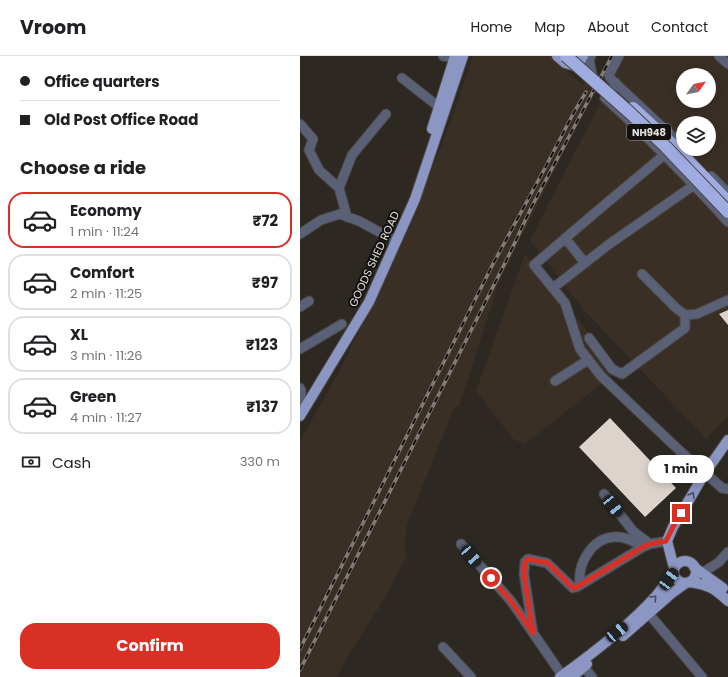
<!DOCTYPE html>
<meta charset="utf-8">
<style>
body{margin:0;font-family:Poppins,sans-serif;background:#f6f6f6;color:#202124;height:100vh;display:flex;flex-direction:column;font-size:15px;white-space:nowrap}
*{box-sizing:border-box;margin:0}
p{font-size:13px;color:#757577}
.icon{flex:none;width:22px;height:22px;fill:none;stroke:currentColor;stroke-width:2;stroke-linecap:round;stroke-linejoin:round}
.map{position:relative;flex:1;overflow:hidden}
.sheet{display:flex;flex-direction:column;background:#fff;width:300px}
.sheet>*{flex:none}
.banner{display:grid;align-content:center;height:88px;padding:0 20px;background:#fff}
.needle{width:26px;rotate:57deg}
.controls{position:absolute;left:376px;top:12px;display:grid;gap:8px}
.controls a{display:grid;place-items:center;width:40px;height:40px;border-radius:50%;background:#fff;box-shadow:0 2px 10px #0003;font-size:20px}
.end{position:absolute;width:18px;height:18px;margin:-9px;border:5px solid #d93025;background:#fff;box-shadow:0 0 0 2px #fff}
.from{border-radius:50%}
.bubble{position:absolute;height:28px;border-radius:14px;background:#fff;box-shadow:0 2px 10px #0003;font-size:13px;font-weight:700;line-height:28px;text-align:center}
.car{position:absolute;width:12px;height:24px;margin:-12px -6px;border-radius:5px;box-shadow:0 0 3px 1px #0007;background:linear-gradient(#222 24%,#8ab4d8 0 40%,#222 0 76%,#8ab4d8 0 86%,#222 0)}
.banner b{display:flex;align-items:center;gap:14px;height:38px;font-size:15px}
.banner b+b{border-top:1px solid #e0e0e0}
.banner i{width:10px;height:10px;background:#202124}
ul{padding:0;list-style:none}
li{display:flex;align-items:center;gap:12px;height:56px;margin:0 8px 6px;padding:0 12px;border:2px solid #e0e0e0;border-radius:16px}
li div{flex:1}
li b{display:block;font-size:15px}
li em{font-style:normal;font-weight:700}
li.current{border-color:#d93025}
li>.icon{width:36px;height:36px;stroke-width:1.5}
h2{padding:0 20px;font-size:18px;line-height:48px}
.pay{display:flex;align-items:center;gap:10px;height:44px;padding:0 20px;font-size:15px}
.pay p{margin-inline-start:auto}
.primary-button{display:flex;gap:8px;margin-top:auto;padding:8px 20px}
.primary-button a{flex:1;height:46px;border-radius:16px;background:#d93025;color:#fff;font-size:16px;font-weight:700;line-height:46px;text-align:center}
header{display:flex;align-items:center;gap:24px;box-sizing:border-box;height:56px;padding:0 20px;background:#fff;border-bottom:1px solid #e0e0e0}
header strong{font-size:19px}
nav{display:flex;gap:22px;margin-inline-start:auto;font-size:14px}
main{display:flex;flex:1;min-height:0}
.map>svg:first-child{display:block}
</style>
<header>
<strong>Vroom</strong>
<nav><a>Home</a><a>Map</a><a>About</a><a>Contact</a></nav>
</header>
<main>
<section class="sheet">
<div class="banner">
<b><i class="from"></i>Office quarters</b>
<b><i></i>Old Post Office Road</b>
</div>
<h2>Choose a ride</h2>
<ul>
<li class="current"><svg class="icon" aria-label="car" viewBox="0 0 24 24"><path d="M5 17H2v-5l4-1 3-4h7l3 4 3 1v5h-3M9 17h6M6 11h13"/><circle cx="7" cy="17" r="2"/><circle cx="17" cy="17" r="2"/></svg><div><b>Economy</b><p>1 min · 11:24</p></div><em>₹72</em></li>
<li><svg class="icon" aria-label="car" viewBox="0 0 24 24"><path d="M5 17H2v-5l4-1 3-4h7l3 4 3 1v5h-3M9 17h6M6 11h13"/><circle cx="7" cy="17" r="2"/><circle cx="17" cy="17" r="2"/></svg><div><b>Comfort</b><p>2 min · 11:25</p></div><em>₹97</em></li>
<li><svg class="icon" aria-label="car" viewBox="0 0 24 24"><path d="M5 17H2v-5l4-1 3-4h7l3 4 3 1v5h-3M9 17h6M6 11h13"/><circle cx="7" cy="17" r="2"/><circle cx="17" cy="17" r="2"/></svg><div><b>XL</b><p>3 min · 11:26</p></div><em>₹123</em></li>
<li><svg class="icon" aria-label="car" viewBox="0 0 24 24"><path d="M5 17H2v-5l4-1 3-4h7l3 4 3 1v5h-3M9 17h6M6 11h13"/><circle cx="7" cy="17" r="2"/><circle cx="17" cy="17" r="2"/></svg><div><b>Green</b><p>4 min · 11:27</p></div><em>₹137</em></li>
</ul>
<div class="pay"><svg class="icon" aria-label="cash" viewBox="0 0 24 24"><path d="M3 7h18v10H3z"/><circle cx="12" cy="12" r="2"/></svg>Cash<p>330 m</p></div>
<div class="primary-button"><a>Confirm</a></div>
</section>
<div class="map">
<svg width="428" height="621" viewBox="0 0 428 621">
<rect width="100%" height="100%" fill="#2d2822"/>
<!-- built -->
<path fill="#3a2f25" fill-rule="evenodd" d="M173 0H250L283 29 288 24 295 33 199 226 159 351 155 350 107 469 104 490 107 500 83 545 50 597 37 621H0V385L40 314 97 197 149 71Z
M324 0H428V360L406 383 283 253 230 184ZM383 19H409V45H383ZM383 67H409V93H383Z
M225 198 319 314 225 388 213 383 176 335Z"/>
<!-- building -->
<path fill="#dbd3cc" d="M428 254V269L419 258Z
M310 362 376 432 345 461 279 391Z"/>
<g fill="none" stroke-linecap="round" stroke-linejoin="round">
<defs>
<path id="minor" d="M143 0 155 2
M291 0 289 4 292 18
M319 0 309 19 310 22 374 82
M419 0 428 8
M102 22 139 51
M316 27 305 42C348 81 389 123 428 166
M0 68 13 83 9 94 19 114 39 132 47 161
M364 99 296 156 234 209 265 247 280 293 301 320 381 396 422 432 428 433
M411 120 428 137
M39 132 52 99 86 58
M0 178 21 164 40 158 59 165 96 185
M265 182 285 207
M342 218 376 252 385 259 397 258 428 244
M253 232 308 189 394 129
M0 251 9 245
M289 282 312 313 322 318 385 272V259
M0 293 42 268
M255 325 288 304
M0 332 1 334V357
M304 438 333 475 350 488
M161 488 211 545 262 619
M402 517 419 506 428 496
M280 529C277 508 292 482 314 481 325 480 334 485 343 491
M349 558 402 621
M233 577 224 518 225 506 228 503 247 507 271 530 273 532 277 531 343 491 350 488 367 485
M143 591 171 621
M284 611 292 621"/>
<path id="major" d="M257 0 265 7 275 10 279 7 283 0
M132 73 155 0
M0 360 69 246 115 143 163 0
M374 516a11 11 0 1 1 22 0a11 11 0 1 1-22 0Z
M394 511 402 517 423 532
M374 512 367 485 373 471 405 417 428 384
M389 526C409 529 414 532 428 545
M323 580 372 537 386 527
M260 621C292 598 329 570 355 541 362 533 368 524 374 516
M272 621 287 608"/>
<path id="highway" d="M333 52 375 91 428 146"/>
</defs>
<!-- minor casing -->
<use href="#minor" stroke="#4a4540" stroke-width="11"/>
<!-- major casing -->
<use href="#major" stroke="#4a4540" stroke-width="12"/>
<!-- highway casing -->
<use href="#highway" stroke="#4a4540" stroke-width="14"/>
<!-- minor -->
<use href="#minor" stroke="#5a6076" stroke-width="9"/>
<!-- major -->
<use href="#major" stroke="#8b96c3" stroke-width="10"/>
<!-- highway -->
<use href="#highway" stroke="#9face1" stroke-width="12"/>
<defs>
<path id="rail" d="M0 593 193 208 245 112 273 58 286 36
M0 614 210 197 232 150 312 0"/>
</defs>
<!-- rail casing -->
<use href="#rail" stroke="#817c77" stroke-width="3.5"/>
<!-- rail -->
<use href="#rail" stroke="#13110f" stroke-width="2" stroke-dasharray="6" stroke-linecap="butt"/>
<defs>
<path id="highway-bridge" d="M266 0 329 56 366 91 428 156"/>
</defs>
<!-- highway-bridge casing -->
<use href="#highway-bridge" stroke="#4a4540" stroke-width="14" stroke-linecap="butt"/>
<!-- highway-bridge -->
<use href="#highway-bridge" stroke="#9face1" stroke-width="12"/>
</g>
<!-- one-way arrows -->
<defs><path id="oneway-chevron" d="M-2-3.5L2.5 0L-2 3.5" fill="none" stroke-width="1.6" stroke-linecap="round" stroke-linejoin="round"/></defs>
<g stroke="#494d60">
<use href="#oneway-chevron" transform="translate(392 439) rotate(-59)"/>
<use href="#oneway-chevron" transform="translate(354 542) rotate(-47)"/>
</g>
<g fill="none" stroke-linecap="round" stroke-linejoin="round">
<!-- route -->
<path stroke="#d93025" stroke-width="5" d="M191 522 211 545 233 577 224 518 225 506 228 503 248 507 273 532 277 531 343 491 350 488 366 485 373 471 381 457"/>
</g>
<g text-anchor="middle" stroke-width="4" stroke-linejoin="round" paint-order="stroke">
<!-- shield labels -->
<rect fill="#13110f" stroke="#a4a09e" stroke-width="1" x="327" y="68" width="44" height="16" rx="3"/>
<g font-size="10" font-weight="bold" fill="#e2dedb">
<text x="349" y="80">NH948</text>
</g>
<!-- street labels -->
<g font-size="11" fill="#e2dedb" stroke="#13110f">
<text transform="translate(74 203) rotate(-65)" y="4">GOODS SHED ROAD</text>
</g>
</g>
</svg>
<div class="controls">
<a><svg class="needle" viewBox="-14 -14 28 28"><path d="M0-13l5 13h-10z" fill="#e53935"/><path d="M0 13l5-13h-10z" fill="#757577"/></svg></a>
<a><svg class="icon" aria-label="layers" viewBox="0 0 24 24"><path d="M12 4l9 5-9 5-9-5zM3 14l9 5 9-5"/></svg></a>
</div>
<i class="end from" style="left:191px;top:522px"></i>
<i class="end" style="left:381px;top:457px"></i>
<div class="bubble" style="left:348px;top:399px;width:66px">1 min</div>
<i class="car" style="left:313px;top:450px;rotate:142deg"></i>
<i class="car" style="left:171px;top:500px;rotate:139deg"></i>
<i class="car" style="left:369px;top:523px;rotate:36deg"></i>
<i class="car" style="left:317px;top:576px;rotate:50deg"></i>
</div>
</main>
